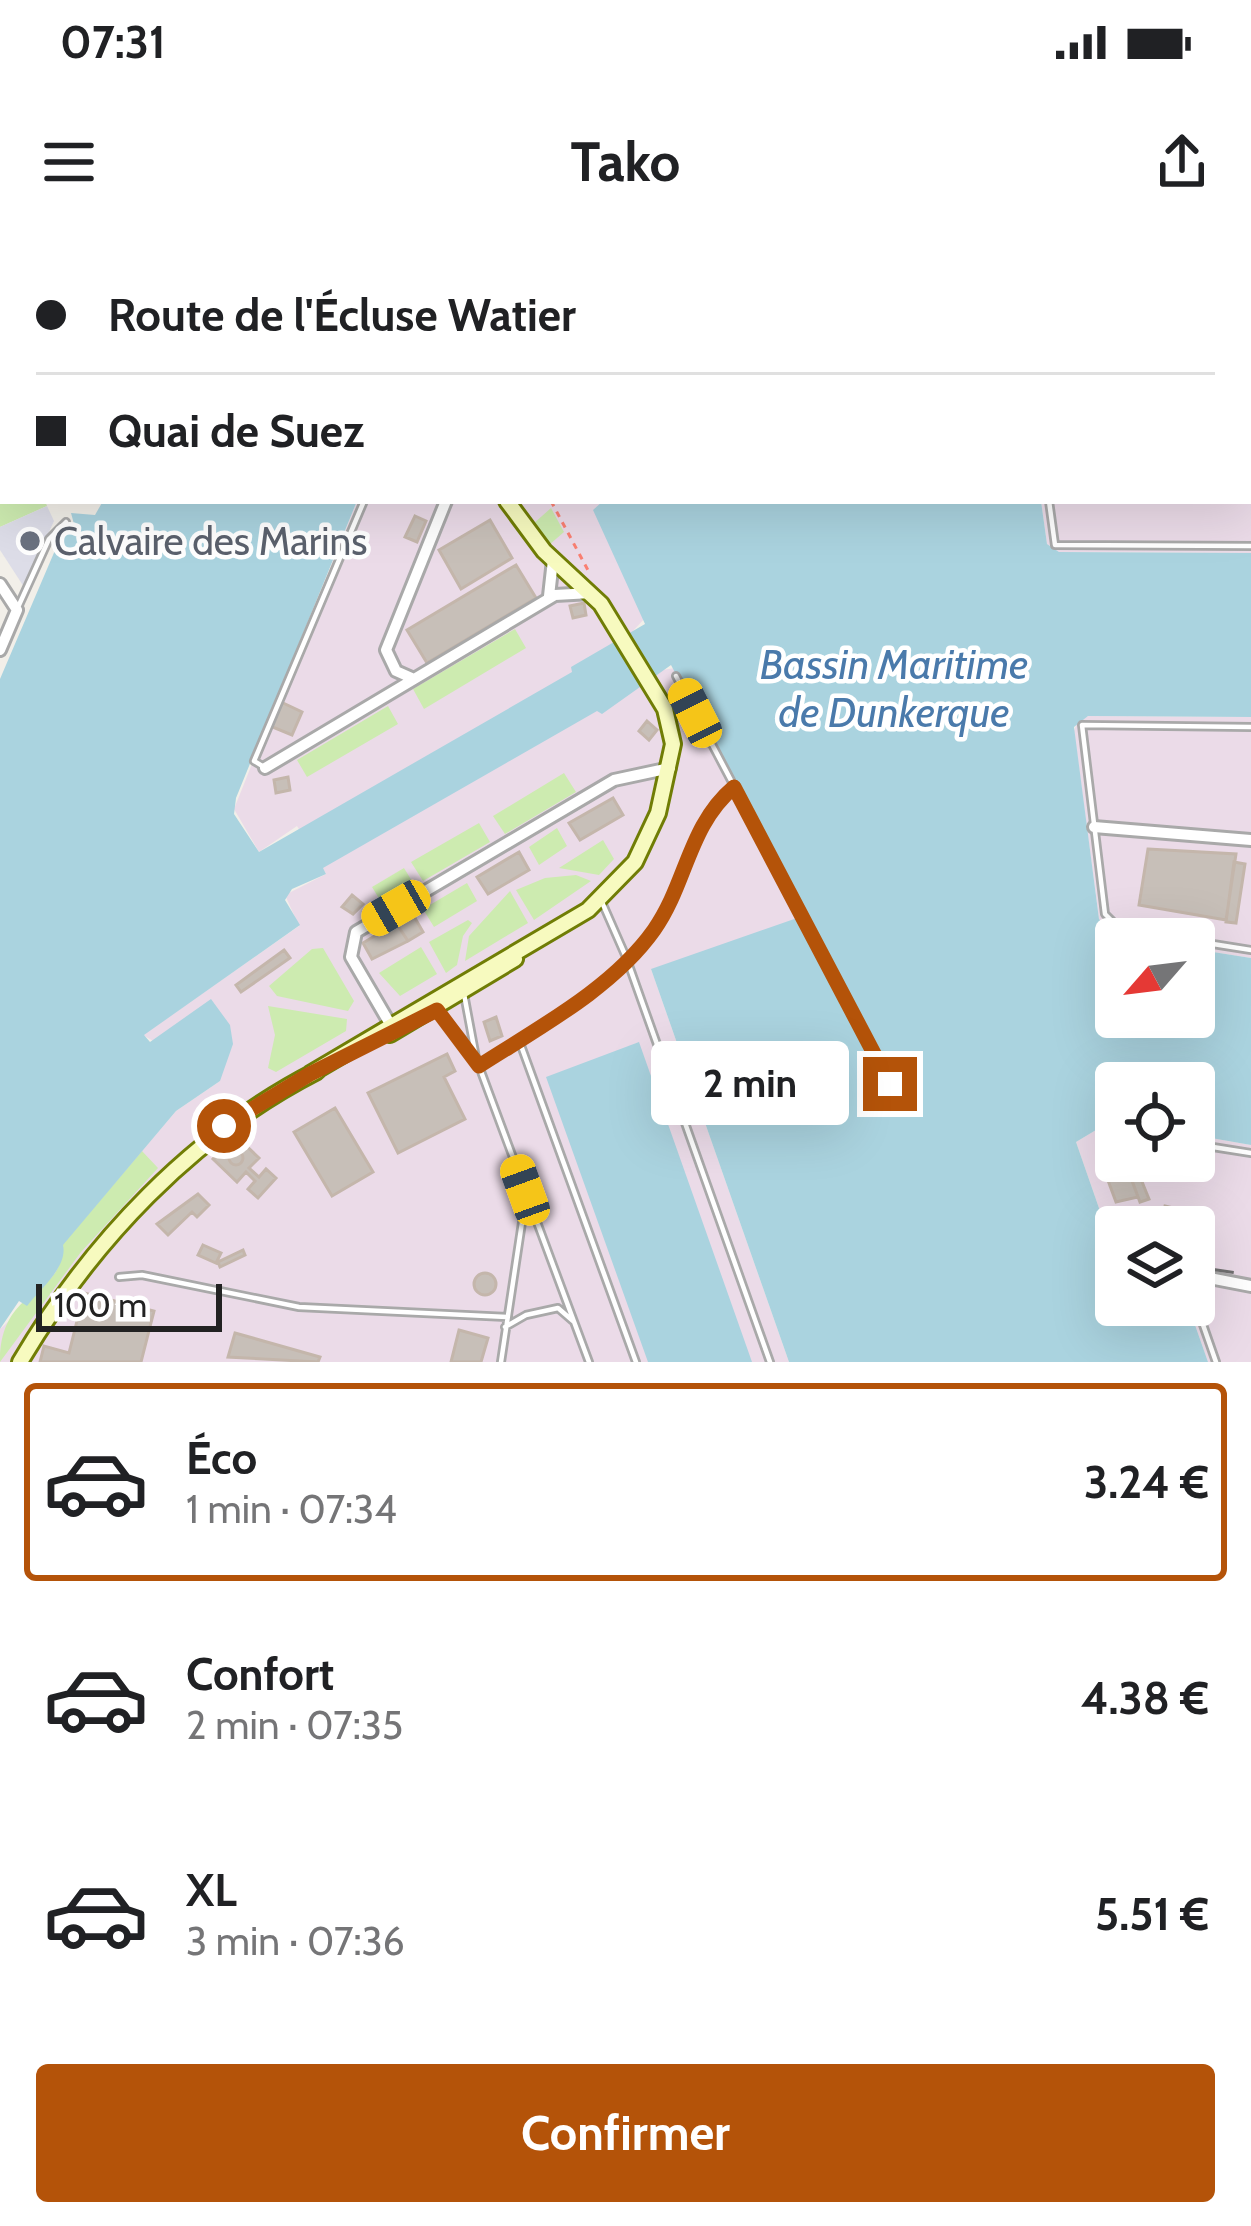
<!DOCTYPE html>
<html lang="fr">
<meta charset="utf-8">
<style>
body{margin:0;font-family:Cabin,sans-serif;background:#f6f6f6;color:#202124;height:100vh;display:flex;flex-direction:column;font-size:45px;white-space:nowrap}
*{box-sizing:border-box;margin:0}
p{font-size:39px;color:#757577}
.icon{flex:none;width:66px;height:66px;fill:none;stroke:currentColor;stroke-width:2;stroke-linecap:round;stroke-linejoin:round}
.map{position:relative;height:1122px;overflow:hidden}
.side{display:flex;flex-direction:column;background:#fff;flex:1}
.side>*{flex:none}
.top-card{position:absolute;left:0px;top:0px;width:1251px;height:264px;box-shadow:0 12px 48px #0002;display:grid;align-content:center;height:264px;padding:0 36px;background:#fff}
.needle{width:78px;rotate:242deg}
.controls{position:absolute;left:1095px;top:678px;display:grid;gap:24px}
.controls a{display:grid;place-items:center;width:120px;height:120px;border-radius:12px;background:#fff;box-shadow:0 12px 48px #0002;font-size:60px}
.scale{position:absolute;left:36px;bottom:30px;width:186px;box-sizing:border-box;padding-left:12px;border:6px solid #222;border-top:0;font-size:33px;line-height:42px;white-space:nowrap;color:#222;-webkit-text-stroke:9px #fff;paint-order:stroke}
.end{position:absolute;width:54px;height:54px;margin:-27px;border:15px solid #b45309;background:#fff;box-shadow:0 0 0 6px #fff}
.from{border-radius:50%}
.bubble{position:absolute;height:84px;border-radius:12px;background:#fff;box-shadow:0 12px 48px #0002;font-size:39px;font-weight:700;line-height:84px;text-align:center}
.car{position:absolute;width:36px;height:72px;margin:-36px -18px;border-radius:15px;box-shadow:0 0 9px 3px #0007;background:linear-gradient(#f5c518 24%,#345 0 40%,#f5c518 0 76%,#345 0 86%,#f5c518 0)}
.top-card b{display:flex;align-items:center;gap:42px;height:114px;font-size:45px}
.top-card b+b{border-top:3px solid #e0e0e0}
.top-card i{width:30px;height:30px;background:#202124}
ul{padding:21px 0 0;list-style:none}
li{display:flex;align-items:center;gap:36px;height:198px;margin:0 24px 18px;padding:0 12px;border:6px solid transparent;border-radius:12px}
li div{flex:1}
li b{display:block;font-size:45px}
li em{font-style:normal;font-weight:700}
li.on{border-color:#b45309}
li>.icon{width:108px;height:108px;stroke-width:1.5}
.action{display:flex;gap:24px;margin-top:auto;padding:24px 36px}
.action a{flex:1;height:138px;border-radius:12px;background:#b45309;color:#fff;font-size:48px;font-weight:700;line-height:138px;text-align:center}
.status{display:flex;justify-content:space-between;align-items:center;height:84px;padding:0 60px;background:#fff;direction:ltr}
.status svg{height:33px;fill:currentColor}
header{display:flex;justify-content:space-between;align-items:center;height:156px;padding:0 36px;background:#fff;font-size:54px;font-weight:700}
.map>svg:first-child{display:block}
</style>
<div class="status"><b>07:31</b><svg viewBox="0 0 49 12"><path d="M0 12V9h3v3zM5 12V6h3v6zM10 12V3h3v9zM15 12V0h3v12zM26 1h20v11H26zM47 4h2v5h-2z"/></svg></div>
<header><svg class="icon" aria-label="menu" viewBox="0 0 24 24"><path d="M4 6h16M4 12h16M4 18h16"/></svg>Tako<svg class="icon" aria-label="share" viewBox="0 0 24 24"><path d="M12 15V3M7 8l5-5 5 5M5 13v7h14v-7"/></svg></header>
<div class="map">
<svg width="1251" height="1122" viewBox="0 0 1251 1122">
<rect width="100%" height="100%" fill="#f2efe9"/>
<!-- industrial -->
<path fill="#ebdbe8" d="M465 0H879L464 3Z
M1057 0H1251V313L1059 312 1047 304 1041 261H1248V3H1054Z
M357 261H603L594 271 646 377 633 391 656 431 675 428 895 847 890 849 879 832 651 729 789 1122H0V1089L44 1050 62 1005 176 871 220 841 143 795 299 686 285 655 326 634 297 586 259 612 234 569Z
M1088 476 1251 477V718L1194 709V699L1115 696 1099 679 1074 491 1078 480Z
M1096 890 1116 896V921H1194V895L1251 905V1122H1208L1188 1065H1194V987H1116V1017L1076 902Z"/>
<!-- grass -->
<path fill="#cdebb0" d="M0 196 3 261H45L47 266 0 287Z
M551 268 564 292 549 305 533 284Z
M515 389 526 408 424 469 413 449Z
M388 466 398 484 307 537 297 520Z
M564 533 576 552 505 594 493 576Z
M479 583 490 602 423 641 411 622Z
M557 588 567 606 539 625 529 607Z
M603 600 614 619 599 635 559 628Z
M404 628 415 646 383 665 372 647Z
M576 635 591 641 534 680 516 650 545 638Z
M467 643 477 661 434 687 423 669Z
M510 651 528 683 465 721 469 696Z
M468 680 472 683 463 696 457 725 446 733 429 702Z
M421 707 437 734 400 756 379 733Z
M323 708 354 761 348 771 277 756 269 746 312 709Z
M268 766 347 779 346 791 276 832 268 828 275 795Z
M142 911 158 928 81 1012 0 1122C0 1044 64 1060 62 1005Z"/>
<!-- plaza -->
<path fill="#dddde8" d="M47 266 54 281 24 347 0 310V287Z"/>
<!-- water -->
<path fill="#aad3df" d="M6 0H465L7 3Z
M856 0H1057L1054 3Z
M103 261H357L236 558 234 574 259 612 572 432 571 427 645 384 593 270 603 261H1041L1047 304 1059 312 1251 313V477L1088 476 1074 487 1099 679 1115 696 1135 699H1116V777H1194V709L1251 718V905L1194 895V843H1116V896L1096 890 1076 902 1116 1017V1065H1188L1208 1122H789L651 729 800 677 883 842 895 847 671 425 602 474 597 471 323 628 326 634 292 649 285 660 300 685 144 795 150 802 211 759 230 785 233 804 220 841 176 871 63 1005C68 1027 40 1049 27 1066L19 1061 0 1089V439L62 294 74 284 71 273 95 275Z
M639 802 752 1122H648L546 837Z"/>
<!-- building -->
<path fill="#c7bfb8" stroke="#c4b6ab" stroke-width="3" d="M1248 184H1251V259H1248Z
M415 276 426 281 417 302 405 297Z
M490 280 512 318 461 349 439 310Z
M516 325 536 358 427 423 407 390Z
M584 363 586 375 573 378 570 366Z
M281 462 302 472 292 495 270 486Z
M647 481 657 490 649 500 639 491Z
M288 537 290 550 276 553 274 540Z
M613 558 623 575 580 600 569 583Z
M1148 609 1236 614 1226 680 1139 665Z
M519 612 529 630 488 654 477 637Z
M1234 622 1245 624 1236 683 1226 682Z
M352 655 363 664 353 674 342 667Z
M412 673 423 692 408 701 396 683Z
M396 683 408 701 372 719 363 703Z
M284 710 290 718 241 752 236 745Z
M496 777 502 796 490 801 484 782Z
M447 814 455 831 444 837 465 879 398 913 368 853Z
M335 868 373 932 332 956 294 892Z
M235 895 259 918 249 928 259 937 266 929 276 938 258 958 248 949 255 941 246 932 237 942 213 919Z
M229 918a7 7 0 1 1 14 0a7 7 0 1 1-14 0Z
M1108 912 1125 921 1138 957 1116 962 1099 916Z
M1134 922 1149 959 1140 962 1126 925Z
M198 954 209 965 197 977 192 972 168 995 157 984Z
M1165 966 1194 973 1191 987H1160Z
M203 1005 221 1013 216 1023 198 1015Z
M243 1010 245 1015 220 1027 218 1022Z
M474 1044a11 11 0 1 1 22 0a11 11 0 1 1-22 0Z
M84 1053 154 1071 141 1122H40L44 1106 69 1113Z
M459 1090 488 1098 481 1122H451Z
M235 1093 320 1117 318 1122 228 1117Z"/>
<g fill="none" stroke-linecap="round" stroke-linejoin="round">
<defs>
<path id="lane" d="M504 0 509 3
M604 0 607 3
M1231 0V3
M471 3 472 0
M681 3 685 0
M0 18 3 26
M1049 261 1055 305 1251 306
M19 365 49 299 66 282
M676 436 891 844
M264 527 254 521 364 261
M601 660 626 717 770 1122
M1183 699 1120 689 1105 674 1082 485 1251 487
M1194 701 1251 710
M464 754 476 818 589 1122
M438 769 472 811
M519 800 636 1122
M479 827C538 788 613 748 654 690 687 643 688 586 734 547
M1194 904 1251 913
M119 1037 142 1035 299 1067 507 1077
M1194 1059 1216 1122
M505 1087 526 1075 558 1068 573 1081
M501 1122 526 956"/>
<path id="street" d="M0 344 17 370 0 410
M549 356 553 320
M414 439 396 431 386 410 446 261
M265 528 555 355 591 353
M1094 587 1251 600
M393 789 351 717 356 692 614 540 670 528
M1194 1035 1251 1046"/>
<path id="secondary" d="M1063 0 1066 3
M490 3 492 0
M1248 113H1251
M390 794 515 719
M310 834 588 670 635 622 658 573 673 504 665 469 601 364 544 311 507 261
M20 1122C91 1002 192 895 317 831"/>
</defs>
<!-- lane casing -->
<use href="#lane" stroke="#a9a9a9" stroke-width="10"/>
<!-- street casing -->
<use href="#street" stroke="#a9a9a9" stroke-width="16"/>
<!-- secondary casing -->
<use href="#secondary" stroke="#707d05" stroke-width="20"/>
<!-- path -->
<path stroke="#fa8072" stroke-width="3" stroke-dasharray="6 6" stroke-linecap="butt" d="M178 0 179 3
M1106 3 1107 0
M1248 94H1251
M551 261 590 334"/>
<!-- lane -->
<use href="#lane" stroke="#fff" stroke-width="4.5"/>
<!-- street -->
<use href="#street" stroke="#fff" stroke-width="10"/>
<!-- secondary -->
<use href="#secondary" stroke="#f7fabf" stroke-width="14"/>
<!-- rail -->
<path stroke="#707070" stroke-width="3" stroke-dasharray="24 24" stroke-linecap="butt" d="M1210 1029 1251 1035"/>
</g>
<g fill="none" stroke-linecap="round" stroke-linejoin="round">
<!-- route -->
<path stroke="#b45309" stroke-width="15" d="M224 886 310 834 437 770 479 826C538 788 613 748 654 690 687 643 688 586 734 547L890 844"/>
</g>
<!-- markers -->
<circle fill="#6b7280" stroke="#fff" stroke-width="4.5" cx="30" cy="301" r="12"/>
<g text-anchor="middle" stroke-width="9" stroke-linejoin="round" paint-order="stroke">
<!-- worship labels -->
<g font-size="39" fill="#5b616d" stroke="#fff" text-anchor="start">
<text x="54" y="315">Calvaire des Marins</text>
</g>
<!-- water labels -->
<g font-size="42" font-style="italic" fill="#4a7aab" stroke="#fff">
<text x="894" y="439">Bassin Maritime<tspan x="894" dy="48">de Dunkerque</tspan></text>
</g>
</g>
</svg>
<div class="controls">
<a><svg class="needle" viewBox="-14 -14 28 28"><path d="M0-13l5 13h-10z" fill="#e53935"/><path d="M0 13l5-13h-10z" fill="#757577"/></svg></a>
<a><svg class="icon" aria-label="locate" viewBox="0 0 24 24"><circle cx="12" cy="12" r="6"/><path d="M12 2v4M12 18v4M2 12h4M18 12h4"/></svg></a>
<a><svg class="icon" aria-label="layers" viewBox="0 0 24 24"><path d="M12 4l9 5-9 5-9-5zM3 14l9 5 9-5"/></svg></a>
</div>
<div class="scale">100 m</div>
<i class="end from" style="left:224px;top:886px"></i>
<i class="end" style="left:890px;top:844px"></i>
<div class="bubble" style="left:651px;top:801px;width:198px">2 min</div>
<i class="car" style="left:695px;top:473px;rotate:333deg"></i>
<i class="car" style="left:396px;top:668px;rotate:240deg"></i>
<i class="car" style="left:525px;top:950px;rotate:340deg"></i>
<div class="top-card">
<b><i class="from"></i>Route de l'Écluse Watier</b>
<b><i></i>Quai de Suez</b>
</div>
</div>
<section class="side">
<ul>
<li class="on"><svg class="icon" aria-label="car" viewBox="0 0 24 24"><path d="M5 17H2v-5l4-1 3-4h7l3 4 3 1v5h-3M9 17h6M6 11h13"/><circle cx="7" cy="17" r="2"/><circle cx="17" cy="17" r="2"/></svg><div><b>Éco</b><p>1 min · 07:34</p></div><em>3.24 €</em></li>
<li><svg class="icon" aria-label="car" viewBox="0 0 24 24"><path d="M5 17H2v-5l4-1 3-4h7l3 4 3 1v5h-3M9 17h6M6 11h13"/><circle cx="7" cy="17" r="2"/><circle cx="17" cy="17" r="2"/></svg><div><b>Confort</b><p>2 min · 07:35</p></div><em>4.38 €</em></li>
<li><svg class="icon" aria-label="car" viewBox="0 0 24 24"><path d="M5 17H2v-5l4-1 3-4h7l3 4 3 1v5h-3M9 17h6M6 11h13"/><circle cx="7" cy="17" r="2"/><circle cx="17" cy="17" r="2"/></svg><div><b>XL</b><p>3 min · 07:36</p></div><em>5.51 €</em></li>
</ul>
<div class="action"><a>Confirmer</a></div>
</section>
